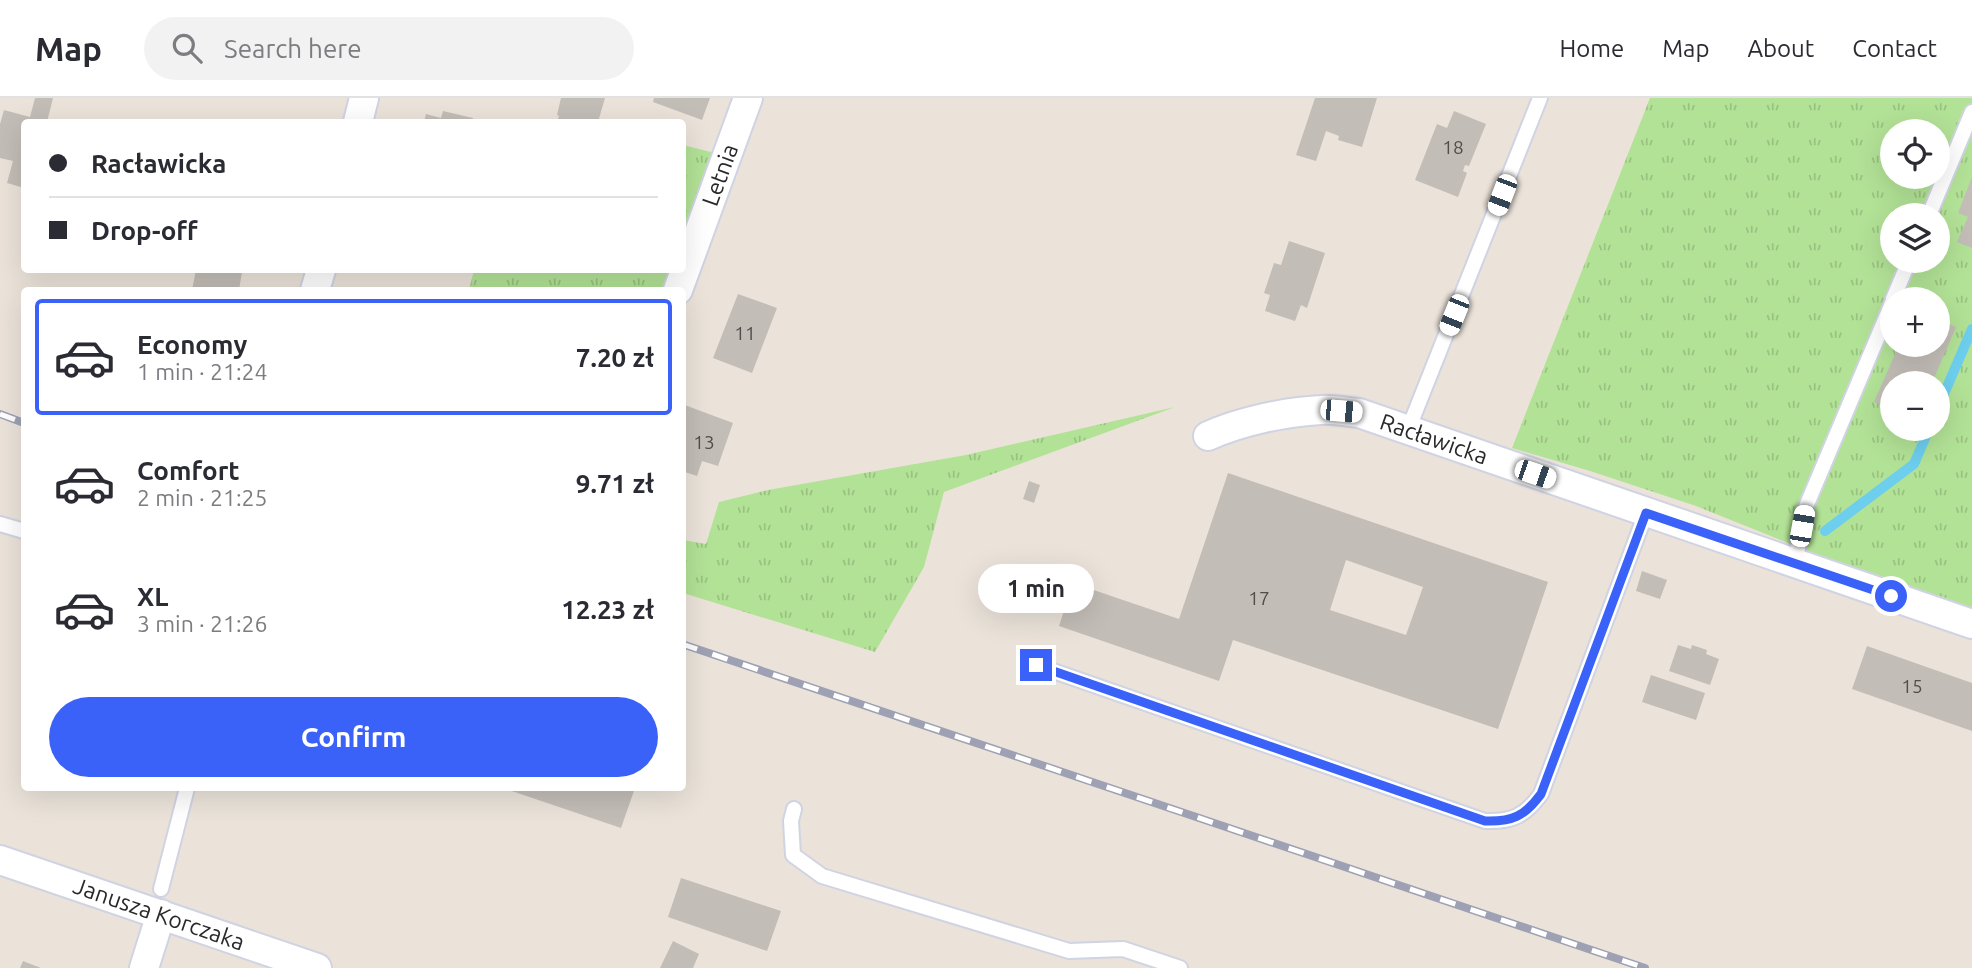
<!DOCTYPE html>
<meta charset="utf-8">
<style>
body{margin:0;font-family:Ubuntu,sans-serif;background:#f2f2f3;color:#2b2b33;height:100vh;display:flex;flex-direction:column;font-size:26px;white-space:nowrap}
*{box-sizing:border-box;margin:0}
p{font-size:23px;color:#7c7c81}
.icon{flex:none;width:38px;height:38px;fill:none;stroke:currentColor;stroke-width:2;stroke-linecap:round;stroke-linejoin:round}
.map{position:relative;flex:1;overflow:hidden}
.panel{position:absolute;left:21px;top:189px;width:665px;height:504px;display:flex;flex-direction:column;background:#fff;border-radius:7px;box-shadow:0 7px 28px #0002}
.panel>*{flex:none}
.top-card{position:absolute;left:21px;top:21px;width:665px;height:154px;border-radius:7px;box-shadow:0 7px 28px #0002;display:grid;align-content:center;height:154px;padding:0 28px;background:#fff}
.buttons{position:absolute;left:1880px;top:21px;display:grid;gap:14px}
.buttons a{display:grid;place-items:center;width:70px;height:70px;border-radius:50%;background:#fff;box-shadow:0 7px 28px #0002;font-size:35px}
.end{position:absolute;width:32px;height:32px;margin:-16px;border:9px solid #3a62f8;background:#fff;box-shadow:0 0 0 4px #fff}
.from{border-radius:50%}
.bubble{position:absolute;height:49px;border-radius:24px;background:#fff;box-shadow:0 7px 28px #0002;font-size:23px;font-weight:700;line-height:49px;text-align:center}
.car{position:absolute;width:21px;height:42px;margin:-21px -10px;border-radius:9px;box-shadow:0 0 5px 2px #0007;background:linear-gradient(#fff 24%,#345 0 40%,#fff 0 76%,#345 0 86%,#fff 0)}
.top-card b{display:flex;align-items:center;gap:24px;height:66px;font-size:26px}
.top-card b+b{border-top:2px solid #e1e1e2}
.top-card i{width:18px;height:18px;background:#2b2b33}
ul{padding:12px 0 0;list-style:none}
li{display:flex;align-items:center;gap:21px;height:116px;margin:0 14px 10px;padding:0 14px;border:4px solid transparent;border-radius:7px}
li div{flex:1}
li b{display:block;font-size:26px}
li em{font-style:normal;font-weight:700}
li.current{border-color:#3a62f8}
li>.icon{width:63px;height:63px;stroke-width:1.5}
.button{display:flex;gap:14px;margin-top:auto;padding:14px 28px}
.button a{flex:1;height:80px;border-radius:42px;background:#3a62f8;color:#fff;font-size:28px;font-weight:700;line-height:80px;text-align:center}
header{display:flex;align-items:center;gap:42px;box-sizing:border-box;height:98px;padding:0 35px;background:#fff;border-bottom:2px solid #e1e1e2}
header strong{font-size:33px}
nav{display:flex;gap:38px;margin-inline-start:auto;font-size:24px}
.search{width:490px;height:63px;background:#f2f2f3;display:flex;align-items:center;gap:18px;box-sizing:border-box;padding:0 24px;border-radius:38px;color:#7c7c81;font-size:26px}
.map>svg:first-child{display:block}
</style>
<header>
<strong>Map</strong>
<div class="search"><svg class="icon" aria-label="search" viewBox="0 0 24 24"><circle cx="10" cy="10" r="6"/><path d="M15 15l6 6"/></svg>Search here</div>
<nav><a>Home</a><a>Map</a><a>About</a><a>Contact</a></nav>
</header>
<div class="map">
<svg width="1972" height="870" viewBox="0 0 1972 870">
<defs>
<pattern id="grass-tufts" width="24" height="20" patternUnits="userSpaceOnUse" patternTransform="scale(1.75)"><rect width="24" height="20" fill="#b2e296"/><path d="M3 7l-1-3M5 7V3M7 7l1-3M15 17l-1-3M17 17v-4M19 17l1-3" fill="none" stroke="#99c281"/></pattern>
</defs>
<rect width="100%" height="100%" fill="#ebe3da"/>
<!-- grass -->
<path fill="url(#grass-tufts)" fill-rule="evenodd" d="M1650 0H1972V512L1835 464 1696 408 1590 373 1512 350ZM1892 33H1937V79H1892ZM1892 117H1937V163H1892ZM1892 201H1937V247H1892ZM1892 285H1937V331H1892Z
M683 47 715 55 683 165Z
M474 172H681L674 192H469Z
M1175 309 944 394 924 469 875 554 683 495V442L706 446 719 404 768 392 966 357Z"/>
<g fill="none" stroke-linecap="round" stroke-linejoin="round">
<!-- stream -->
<path stroke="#6dceed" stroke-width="10" d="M1937 312 1972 231
M1825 433 1914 366 1929 331"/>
</g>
<!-- building -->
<path fill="#c3bdb7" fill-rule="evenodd" d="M35 0H53L47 24H24V90L7 85 13 63 0 60V26L4 12 30 19Z
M561 0H605L598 24H557L559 18 557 17Z
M654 0H710L702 22 653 4Z
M1315 0H1377L1362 49 1338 42 1339 38 1326 33 1316 63 1296 57Z
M443 13 473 20 472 24H424L426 16 441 20Z
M1454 13 1486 26 1469 68 1465 67 1463 73 1467 75 1458 99 1415 82 1437 26 1447 30Z
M1972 79V150L1957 144 1968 119 1958 115Z
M1289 143 1325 155 1307 210 1301 207 1295 223 1265 213 1270 197 1264 195 1274 165 1281 167Z
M196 172H227L242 174 239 192H192Z
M738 196 777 210 752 275 713 260Z
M1937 221 1956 229 1932 285H1892V312L1874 304 1899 247H1937Z
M682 306 733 325 718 368 702 363 697 378 682 373Z
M1228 375 1548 484 1498 631 1233 542 1219 583 1059 528 1073 485 1179 521ZM1346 462 1423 489 1406 537 1330 512Z
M1029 383 1040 387 1034 405 1023 401Z
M1642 473 1667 482 1660 501 1636 493Z
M1678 547 1691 551 1692 547 1707 552 1706 556 1719 561 1710 587 1669 573Z
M1867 548 1972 585V633L1852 591Z
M1651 577 1705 595 1696 622 1642 604Z
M503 690H635L621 730Z
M681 780 781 813 767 853 668 819Z
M673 843 699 856 693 870H660Z
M23 863 41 870H20Z"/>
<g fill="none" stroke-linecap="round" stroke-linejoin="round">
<defs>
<path id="service" d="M1929 117 1972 14
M1893 201 1909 163
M1408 332 1540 0
M0 426 24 433
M1795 466 1805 411 1892 205
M1036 567 1485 723C1512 724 1525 718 1541 696L1646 415
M794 711 791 723 793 757 822 778 1069 853 1123 851 1180 870
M161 791 187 690"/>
<path id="minor" d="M358 24 364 0
M315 192 321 172
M678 192 748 0
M1208 338C1241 323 1285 314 1321 312 1333 311 1347 314 1359 315L1972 526
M0 762 317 870
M144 870 161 816"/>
</defs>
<!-- service casing -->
<use href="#service" stroke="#d0d3e2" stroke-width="18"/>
<!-- minor casing -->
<use href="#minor" stroke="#d0d3e2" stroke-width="32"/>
<!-- service -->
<use href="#service" stroke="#fff" stroke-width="14"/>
<!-- minor -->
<use href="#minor" stroke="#fff" stroke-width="28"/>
<defs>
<path id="rail" d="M0 316 24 325
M682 546 1645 870"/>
</defs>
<!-- rail casing -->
<use href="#rail" stroke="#9da1b3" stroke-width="8"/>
<!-- rail -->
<use href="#rail" stroke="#fff" stroke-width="5" stroke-dasharray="16" stroke-linecap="butt"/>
</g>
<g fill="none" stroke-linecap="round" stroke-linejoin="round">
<!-- route -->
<path stroke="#3a62f8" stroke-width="9" d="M1036 567 1485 723C1512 724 1525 718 1541 696L1646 415 1891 498"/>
</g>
<g text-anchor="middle" stroke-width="5" stroke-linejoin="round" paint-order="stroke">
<!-- number labels -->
<g font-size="19" fill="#504e4c">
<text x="1453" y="56">18</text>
<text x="745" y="242">11</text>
<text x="704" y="351">13</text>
<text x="1259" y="507">17</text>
<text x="1912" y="595">15</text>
</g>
<!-- street labels -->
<g font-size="23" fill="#292929" stroke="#fff">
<text transform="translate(720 77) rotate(-70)" y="8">Letnia</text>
<text transform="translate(1434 341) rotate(19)" y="8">Racławicka</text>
<text transform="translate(159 816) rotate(19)" y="8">Janusza Korczaka</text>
</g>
</g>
</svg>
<div class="buttons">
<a><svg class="icon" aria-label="locate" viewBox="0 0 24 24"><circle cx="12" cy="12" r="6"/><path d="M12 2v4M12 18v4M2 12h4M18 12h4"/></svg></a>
<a><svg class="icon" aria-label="layers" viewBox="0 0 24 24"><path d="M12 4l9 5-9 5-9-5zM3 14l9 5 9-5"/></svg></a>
<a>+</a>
<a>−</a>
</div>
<i class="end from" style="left:1891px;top:498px"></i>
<i class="end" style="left:1036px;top:567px"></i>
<div class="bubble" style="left:978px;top:466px;width:116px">1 min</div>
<i class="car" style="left:1502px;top:97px;rotate:201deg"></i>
<i class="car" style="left:1454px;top:217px;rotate:202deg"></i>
<i class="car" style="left:1341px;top:313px;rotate:95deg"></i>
<i class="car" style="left:1535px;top:376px;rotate:109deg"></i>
<i class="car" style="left:1802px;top:428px;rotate:10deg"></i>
<div class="top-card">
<b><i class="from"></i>Racławicka</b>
<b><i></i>Drop-off</b>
</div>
<section class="panel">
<ul>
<li class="current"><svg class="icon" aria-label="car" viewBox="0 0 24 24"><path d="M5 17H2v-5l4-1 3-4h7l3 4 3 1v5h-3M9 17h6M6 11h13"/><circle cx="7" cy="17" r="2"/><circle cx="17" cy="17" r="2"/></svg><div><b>Economy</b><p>1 min · 21:24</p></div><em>7.20 zł</em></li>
<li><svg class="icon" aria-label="car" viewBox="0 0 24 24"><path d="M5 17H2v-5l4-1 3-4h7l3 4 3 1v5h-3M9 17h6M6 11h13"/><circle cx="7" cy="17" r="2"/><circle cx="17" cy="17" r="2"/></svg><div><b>Comfort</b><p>2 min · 21:25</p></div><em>9.71 zł</em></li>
<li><svg class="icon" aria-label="car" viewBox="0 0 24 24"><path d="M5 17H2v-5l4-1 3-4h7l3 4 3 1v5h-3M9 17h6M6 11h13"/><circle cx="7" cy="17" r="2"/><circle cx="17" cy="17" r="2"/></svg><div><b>XL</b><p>3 min · 21:26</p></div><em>12.23 zł</em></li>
</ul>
<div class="button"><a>Confirm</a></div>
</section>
</div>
